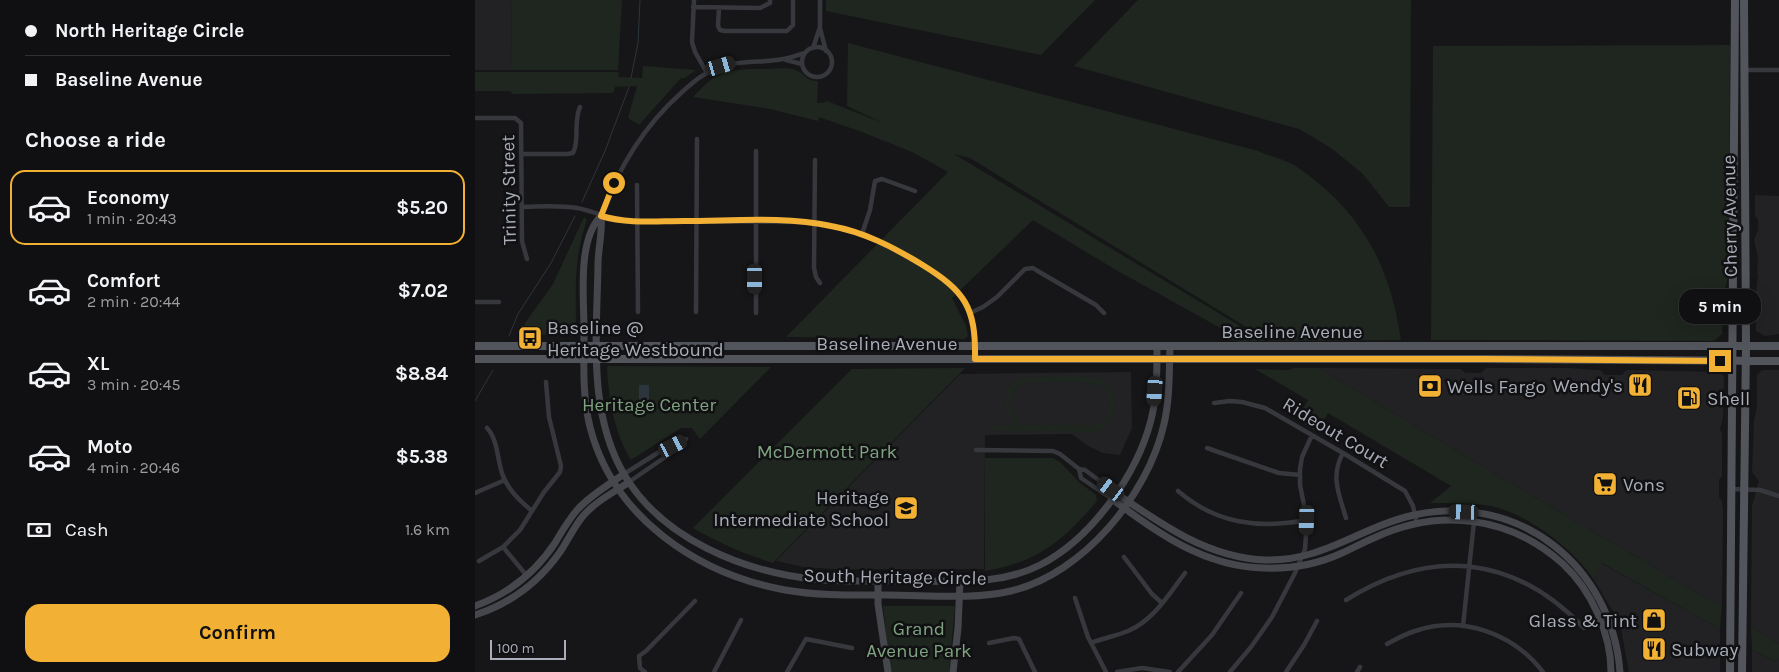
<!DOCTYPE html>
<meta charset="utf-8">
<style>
body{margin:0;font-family:Karla,sans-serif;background:#1e1e20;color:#f1f3f6;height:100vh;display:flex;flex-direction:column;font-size:19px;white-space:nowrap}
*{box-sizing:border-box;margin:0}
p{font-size:16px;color:#9c9d9f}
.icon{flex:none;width:28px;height:28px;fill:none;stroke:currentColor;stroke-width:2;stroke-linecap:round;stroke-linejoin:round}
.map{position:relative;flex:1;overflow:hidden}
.details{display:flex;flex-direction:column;background:#101012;width:475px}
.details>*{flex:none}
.banner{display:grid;align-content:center;height:110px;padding:0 25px;background:#101012}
.scale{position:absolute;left:15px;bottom:12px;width:76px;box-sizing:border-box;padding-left:5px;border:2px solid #a8adb8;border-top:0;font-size:14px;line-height:18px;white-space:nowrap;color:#a8adb8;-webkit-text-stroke:4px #111113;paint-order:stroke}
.end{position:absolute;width:22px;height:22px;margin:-11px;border:6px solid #f2b134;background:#111;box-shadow:0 0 0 2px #111}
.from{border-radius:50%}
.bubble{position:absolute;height:35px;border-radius:15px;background:#101012;box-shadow:0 5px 20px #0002,0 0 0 1px #303032;font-size:16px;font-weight:700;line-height:35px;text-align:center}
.car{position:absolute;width:15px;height:30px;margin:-15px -8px;border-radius:6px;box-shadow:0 0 4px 1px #0007;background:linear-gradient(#222 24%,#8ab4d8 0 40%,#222 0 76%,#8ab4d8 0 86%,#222 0)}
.banner b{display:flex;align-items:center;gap:18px;height:48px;font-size:19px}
.banner b+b{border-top:1px solid #303032}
.banner i{width:12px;height:12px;background:#f1f3f6}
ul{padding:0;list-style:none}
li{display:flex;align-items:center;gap:15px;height:75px;margin:0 10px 8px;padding:0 15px;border:2px solid transparent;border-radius:15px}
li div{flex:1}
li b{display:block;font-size:19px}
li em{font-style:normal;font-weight:700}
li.current{border-color:#f2b134}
li>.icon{width:45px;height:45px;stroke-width:1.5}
h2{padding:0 25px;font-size:22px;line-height:60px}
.pay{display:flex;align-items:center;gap:12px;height:55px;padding:0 25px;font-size:19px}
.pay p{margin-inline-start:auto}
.cta{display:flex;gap:10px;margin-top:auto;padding:10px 25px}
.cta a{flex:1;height:58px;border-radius:15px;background:#f2b134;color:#111;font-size:20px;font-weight:700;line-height:58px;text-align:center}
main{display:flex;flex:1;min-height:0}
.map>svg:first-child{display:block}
</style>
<main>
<section class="details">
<div class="banner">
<b><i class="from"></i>North Heritage Circle</b>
<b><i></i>Baseline Avenue</b>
</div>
<h2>Choose a ride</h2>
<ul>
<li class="current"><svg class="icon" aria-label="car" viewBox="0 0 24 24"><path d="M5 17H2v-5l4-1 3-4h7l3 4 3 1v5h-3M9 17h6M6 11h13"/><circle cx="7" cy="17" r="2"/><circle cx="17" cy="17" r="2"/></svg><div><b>Economy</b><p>1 min · 20:43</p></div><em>$5.20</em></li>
<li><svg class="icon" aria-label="car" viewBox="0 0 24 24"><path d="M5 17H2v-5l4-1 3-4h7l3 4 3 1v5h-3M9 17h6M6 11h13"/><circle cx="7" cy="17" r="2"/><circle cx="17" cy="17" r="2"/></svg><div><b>Comfort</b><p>2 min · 20:44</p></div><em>$7.02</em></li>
<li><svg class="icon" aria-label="car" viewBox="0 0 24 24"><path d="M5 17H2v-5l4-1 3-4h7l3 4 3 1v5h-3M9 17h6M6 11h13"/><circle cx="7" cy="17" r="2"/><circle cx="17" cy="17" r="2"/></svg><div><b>XL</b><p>3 min · 20:45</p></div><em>$8.84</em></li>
<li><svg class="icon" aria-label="car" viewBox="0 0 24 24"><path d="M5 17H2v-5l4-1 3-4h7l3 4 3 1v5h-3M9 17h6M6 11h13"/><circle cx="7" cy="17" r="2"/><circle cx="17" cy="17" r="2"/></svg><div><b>Moto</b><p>4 min · 20:46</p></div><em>$5.38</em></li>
</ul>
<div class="pay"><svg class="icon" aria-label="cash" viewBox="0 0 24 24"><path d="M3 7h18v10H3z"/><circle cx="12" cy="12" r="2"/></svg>Cash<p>1.6 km</p></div>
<div class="cta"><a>Confirm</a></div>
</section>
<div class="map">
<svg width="1304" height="672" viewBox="0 0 1304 672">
<rect width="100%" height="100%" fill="#161618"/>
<!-- built -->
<path fill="#222225" d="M0 0H37L36 70H0Z
M1280 195 1304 196V334L1290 336 1281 331V293L1283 275 1282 273 1283 258 1279 240 1283 230V219L1280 216Z
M844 368 986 369 990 373H1006L1011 368H1094L1121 370H1125L1130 375H1147L1151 370 1245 372 1249 377 1248 417 1245 430 1247 433V476L1244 480V497L1247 501 1248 512 1247 603 1234 600 1221 592 988 455Z
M1287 370H1304V644L1276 627 1277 506 1284 481 1277 472 1279 420 1282 408V375Z
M656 372 657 428 645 455 628 453 613 446 597 434 510 435 509 569H358L329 567 301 561 485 374Z
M1126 563 1245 629V672H1154L1145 623 1119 580Z
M1277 650 1299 661 1302 658 1304 660V672H1277Z"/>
<!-- green -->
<path fill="#1e261f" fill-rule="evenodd" d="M37 0H147L143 70H36Z
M351 0H620L566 55 351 11Z
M663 0H936L935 207H914L888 174 856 148 824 129 599 66Z
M373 43 783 151C794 156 808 159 819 165 833 174 846 185 858 196 900 238 917 282 926 340L794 341 495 158 479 154 790 341 764 342 752 338 751 331 641 270 558 220 477 298 491 326 493 336 490 339 311 337 473 172 437 152 387 132 344 117 343 121 295 109 218 97C223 92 228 86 234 81 251 68 274 69 294 69 302 69 312 67 320 70 330 73 330 81 343 81L342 103H348L352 101 408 123 372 106Z
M1255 45 1254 272 1249 294 1247 334 1239 341 956 340 958 46Z
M168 66 221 70 210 78H206L164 125 153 118 162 86 140 87 138 93 37 94 36 91H0V72H144L143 77 167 78Z
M109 217 112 220C98 260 101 291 101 332L98 336 46 334 50 323 78 284Z
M133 366 296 367 225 439 217 428H206L156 460C139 432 134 401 132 368Z
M490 368 298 563C269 554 244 543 218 528L377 369Z
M819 368H844L988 455 1221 592 1234 600 1247 603 1245 629 1127 563 1119 580C1099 549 1047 509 1009 505 992 503 973 503 955 503L976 486 853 413 842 432 822 419 833 400 780 369 813 370Z
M553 377C568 377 616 373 627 380 637 386 642 400 639 411 637 422 629 429 618 432L514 431V426L539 425C525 406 526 382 553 377ZM553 382C565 382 577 382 588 382 608 382 644 380 633 412 630 420 624 424 616 425H547C529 411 531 390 553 382Z
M510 458H578L585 462 605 483 621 495 622 501C589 540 562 563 510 571Z
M408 606H480L474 672H415Z
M1276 627 1304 644V660L1302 658 1300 661 1277 650Z"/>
<!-- water -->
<path fill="#2c353c" d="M164 385H174V402H164Z"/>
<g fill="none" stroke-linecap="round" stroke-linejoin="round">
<!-- stream -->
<path stroke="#2c353c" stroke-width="1" d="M156 78 163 43 165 0
M107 202 130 151 154 87
M34 336 43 314 76 263 100 216
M0 401 18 370"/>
<!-- street -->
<path stroke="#37383d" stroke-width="4.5" d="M219 0 217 42 220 52 232 73
M218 7 285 8 295 3V0
M244 8 243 26 245 30 250 31H312L318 25V0
M345 28 351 51
M327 62a15 15 0 1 1 30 0a15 15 0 1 1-30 0Z
M338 48 345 27V0
M311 60 327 64
M1270 70H1304
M0 118H40L46 123 47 241 52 259
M47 154H92L98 153C105 140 98 122 105 107
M340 160 339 268 341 277 345 283
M162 185 163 312
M47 207C65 206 84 205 102 208 119 211 133 219 151 221L333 222C375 227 412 243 448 265 463 274 479 283 489 299 500 318 500 338 500 359
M126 216C143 168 168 127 206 93 219 81 231 71 248 66 268 60 288 63 308 59 315 58 323 55 330 53
M387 234 395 210 400 181 407 179 440 191
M0 302H24
M221 312 222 139
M281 313V151
M495 313 508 307 522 297 550 269 558 268 561 270 621 305 629 313
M739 403 755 401 767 402 790 408 868 453 930 491 938 506 942 524
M12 428C23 440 22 458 27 473 32 489 45 501 57 511
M732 448 804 473 825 475
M501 450 578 451 585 454 604 469 610 470 641 493
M868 453C855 476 864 494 871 518
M604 469 606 478 637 499
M149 474 192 447 198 446 211 439
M154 482 196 453 198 446
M1256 489 1285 490 1304 496
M703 491C741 524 784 529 832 520
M0 493 30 480
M28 547 52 576
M649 557 677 594 687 603
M4 561 28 547 45 530 69 492 85 472 86 466 74 417 71 382
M600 598 613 637 631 672
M871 600C956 547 1039 555 1109 628
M988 626 1000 512
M514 643 539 638 544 639 560 672
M616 643C628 638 641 636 653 631 679 620 694 594 710 573
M912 644C921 639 930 634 940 631 987 615 1038 633 1068 672
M170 672 165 668 164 656 171 651 220 601
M239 672 266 620
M312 672 331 639 377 648
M642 672 667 668 695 672
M703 672 737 635 766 593
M755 672 776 647 797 617 820 573 830 549 832 520 825 485V469L827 457 837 435
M811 672 829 645 842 621
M882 672 885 667"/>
<!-- secondary -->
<path stroke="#45474d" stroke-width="7" d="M126 216C102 240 109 298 109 330 109 363 107 395 115 427 138 517 222 574 310 590 344 596 378 595 412 595 452 595 497 600 536 591 608 574 673 495 689 424 695 398 694 373 695 347
M126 216C128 230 123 249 123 264 122 334 112 413 150 476 188 539 267 571 337 579 371 583 406 580 440 581 482 581 526 585 565 565 616 539 662 475 676 420 682 397 682 371 682 347
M641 493C687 525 734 558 791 560 850 561 885 527 939 515 1044 492 1137 566 1145 672
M637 499C682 533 730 567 789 568 815 569 843 564 867 553 878 548 889 542 901 537 965 508 1035 516 1088 564 1116 590 1136 633 1136 672
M403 580V604L413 672
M0 606C33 594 60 573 80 543 87 531 94 519 103 509 116 495 133 485 149 474
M0 615C34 604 64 582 85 552 93 540 99 527 108 516 121 501 138 493 154 482
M478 672 483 628 485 581"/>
<!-- primary -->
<path stroke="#53555c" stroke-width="8" d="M0 346H1304
M0 359H1007L1304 361
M1255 672 1260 0
M1267 672 1271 346 1269 0"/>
</g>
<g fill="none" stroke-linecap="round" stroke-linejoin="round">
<!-- route -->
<path stroke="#f2b134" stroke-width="6" d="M139 183 126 216C153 224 181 221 209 221 256 221 310 216 356 226 389 232 418 247 446 264 490 291 501 307 500 359H1007L1245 361"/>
</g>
<!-- icons -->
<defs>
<symbol id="bus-square" viewBox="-11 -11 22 22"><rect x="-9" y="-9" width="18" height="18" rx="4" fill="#f2b134" stroke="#111113"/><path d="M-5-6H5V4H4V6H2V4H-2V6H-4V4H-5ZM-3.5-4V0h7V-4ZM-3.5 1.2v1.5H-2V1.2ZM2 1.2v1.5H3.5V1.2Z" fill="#111"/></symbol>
<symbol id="restaurant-square" viewBox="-11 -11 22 22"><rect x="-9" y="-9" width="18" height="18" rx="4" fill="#f2b134" stroke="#111113"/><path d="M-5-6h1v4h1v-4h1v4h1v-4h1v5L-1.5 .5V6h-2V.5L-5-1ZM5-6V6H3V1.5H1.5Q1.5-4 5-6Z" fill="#111"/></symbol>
<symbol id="bank-square" viewBox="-11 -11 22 22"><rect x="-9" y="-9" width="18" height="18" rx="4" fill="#f2b134" stroke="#111113"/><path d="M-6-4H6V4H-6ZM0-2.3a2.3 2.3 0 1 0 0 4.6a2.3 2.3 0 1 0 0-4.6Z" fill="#111"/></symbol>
<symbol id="fuel-square" viewBox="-11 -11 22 22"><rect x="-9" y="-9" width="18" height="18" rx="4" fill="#f2b134" stroke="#111113"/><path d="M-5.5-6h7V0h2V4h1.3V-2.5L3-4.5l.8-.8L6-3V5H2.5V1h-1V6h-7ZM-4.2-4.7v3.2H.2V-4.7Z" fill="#111"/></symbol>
<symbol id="supermarket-square" viewBox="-11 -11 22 22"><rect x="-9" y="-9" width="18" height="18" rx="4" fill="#f2b134" stroke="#111113"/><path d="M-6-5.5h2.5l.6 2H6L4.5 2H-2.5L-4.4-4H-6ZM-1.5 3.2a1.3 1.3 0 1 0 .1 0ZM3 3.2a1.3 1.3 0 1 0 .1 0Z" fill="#111"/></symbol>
<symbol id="school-square" viewBox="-11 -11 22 22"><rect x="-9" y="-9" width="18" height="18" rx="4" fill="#f2b134" stroke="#111113"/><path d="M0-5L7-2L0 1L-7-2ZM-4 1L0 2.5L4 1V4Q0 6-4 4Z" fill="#111"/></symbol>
<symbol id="shop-square" viewBox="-11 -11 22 22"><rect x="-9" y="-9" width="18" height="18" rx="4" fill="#f2b134" stroke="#111113"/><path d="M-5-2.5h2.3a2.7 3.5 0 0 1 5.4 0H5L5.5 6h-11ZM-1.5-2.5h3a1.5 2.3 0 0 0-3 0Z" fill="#111"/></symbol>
</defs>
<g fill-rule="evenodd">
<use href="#bus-square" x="41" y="324" width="28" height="28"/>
<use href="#restaurant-square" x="1151" y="371" width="28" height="28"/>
<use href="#bank-square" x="941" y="372" width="28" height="28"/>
<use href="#fuel-square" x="1200" y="384" width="28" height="28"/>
<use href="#supermarket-square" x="1116" y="470" width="28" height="28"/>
<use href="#school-square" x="417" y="494" width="28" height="28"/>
<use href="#shop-square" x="1165" y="606" width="28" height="28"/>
<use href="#restaurant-square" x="1165" y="635" width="28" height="28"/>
</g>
<g text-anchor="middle" stroke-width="5" stroke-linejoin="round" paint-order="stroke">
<!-- street labels -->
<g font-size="19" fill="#a8adb8" stroke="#111113">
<text transform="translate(33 190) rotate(-91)" y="7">Trinity Street</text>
<text transform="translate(1254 216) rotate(-91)" y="7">Cherry Avenue</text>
<text x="817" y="338">Baseline Avenue</text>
<text x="412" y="350">Baseline Avenue</text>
<text transform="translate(861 432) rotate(31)" y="7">Rideout Court</text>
<text transform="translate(420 576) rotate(1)" y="7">South Heritage Circle</text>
</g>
<!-- poi labels -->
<g font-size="19" fill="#a8adb8" stroke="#111113" text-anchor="start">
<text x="72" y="334">Baseline @<tspan x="72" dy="22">Heritage Westbound</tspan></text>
<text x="1148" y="392" text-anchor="end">Wendy's</text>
<text x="972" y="393">Wells Fargo</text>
<text x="1232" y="405">Shell</text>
<text x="1148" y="491">Vons</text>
<text x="414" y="504" text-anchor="end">Heritage<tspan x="414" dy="22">Intermediate School</tspan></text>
<text x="1162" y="627" text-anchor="end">Glass &amp; Tint</text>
<text x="1196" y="656">Subway</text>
</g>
<!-- park labels -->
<g font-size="19" fill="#7fa381" stroke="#111113">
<text x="174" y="411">Heritage Center</text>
<text x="352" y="458">McDermott Park</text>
<text x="444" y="635">Grand<tspan x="444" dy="22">Avenue Park</tspan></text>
</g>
</g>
</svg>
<div class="scale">100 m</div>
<i class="end from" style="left:139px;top:183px"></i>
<i class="end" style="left:1245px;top:361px"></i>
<div class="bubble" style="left:1204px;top:289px;width:82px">5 min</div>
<i class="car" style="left:246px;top:66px;rotate:74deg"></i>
<i class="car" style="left:280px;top:279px;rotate:180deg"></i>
<i class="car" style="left:680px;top:391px;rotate:184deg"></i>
<i class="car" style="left:198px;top:446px;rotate:63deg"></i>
<i class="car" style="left:636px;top:489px;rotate:307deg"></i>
<i class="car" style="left:989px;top:512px;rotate:272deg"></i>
<i class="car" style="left:832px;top:520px;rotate:182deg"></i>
</div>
</main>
